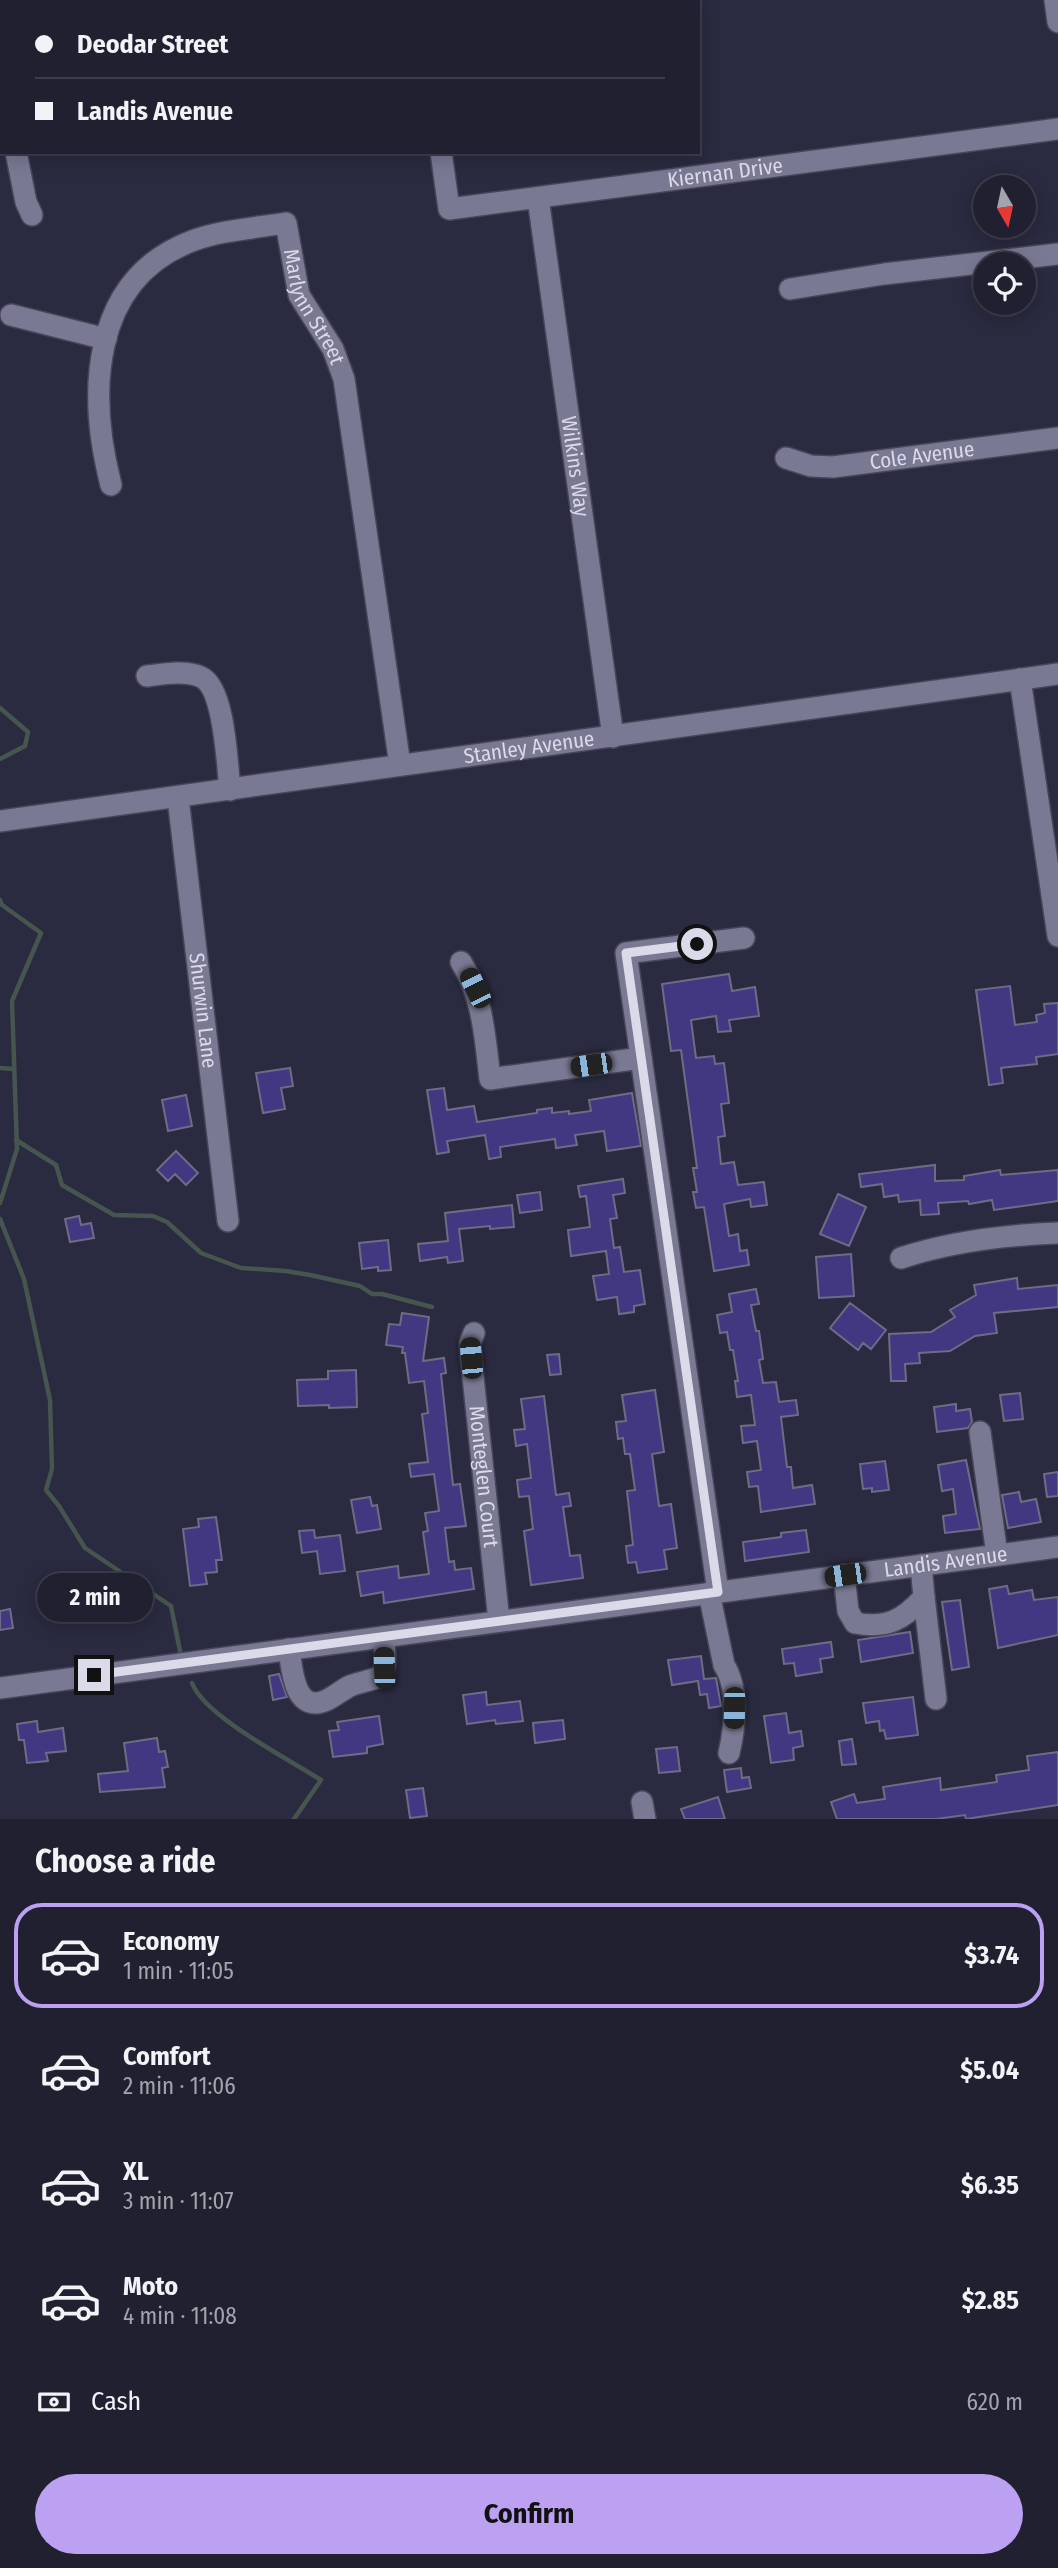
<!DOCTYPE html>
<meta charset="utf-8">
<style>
body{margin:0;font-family:"Fira Sans Condensed",sans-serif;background:#2d2d3c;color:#f1f3f6;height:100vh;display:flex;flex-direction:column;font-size:26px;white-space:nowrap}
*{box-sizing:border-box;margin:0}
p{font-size:23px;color:#a2a3ab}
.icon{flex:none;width:38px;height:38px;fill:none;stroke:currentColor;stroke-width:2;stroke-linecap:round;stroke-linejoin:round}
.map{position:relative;height:1819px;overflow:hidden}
.drawer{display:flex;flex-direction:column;background:#202030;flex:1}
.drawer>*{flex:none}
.guide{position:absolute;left:0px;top:0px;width:700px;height:154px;box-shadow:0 4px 18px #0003,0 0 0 2px #3d3e4c;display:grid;align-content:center;height:154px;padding:0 35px;background:#202030}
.needle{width:46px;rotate:171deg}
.fabs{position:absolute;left:973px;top:175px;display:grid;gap:14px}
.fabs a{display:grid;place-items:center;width:63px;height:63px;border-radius:50%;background:#202030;box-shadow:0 4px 18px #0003,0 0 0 2px #3d3e4c;font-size:35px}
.end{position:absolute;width:32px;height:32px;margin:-16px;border:9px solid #dadae9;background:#111;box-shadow:0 0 0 4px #111}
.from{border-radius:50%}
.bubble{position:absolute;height:49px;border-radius:24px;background:#202030;box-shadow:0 4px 18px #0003,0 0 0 2px #3d3e4c;font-size:23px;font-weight:700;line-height:49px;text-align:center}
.car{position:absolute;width:21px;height:42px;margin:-21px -10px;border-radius:9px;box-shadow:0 0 5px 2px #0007;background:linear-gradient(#222 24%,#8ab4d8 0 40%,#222 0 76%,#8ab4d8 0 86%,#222 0)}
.guide b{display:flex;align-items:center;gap:24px;height:66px;font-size:26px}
.guide b+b{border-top:2px solid #3d3e4c}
.guide i{width:18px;height:18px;background:#f1f3f6}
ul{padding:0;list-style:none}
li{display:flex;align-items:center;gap:21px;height:105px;margin:0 14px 10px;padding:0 21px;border:4px solid transparent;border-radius:28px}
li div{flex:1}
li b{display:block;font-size:26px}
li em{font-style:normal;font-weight:700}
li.selected{border-color:#bca0f2}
li>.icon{width:63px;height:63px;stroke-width:1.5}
h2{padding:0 35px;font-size:32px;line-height:84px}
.pay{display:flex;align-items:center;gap:18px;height:77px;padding:0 35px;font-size:26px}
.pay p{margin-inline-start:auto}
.cta{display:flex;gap:14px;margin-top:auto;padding:14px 35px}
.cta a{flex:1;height:80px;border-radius:42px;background:#bca0f2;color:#111;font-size:28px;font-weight:700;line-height:80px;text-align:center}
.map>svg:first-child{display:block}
</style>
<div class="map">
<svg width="1058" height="1819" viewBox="0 0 1058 1819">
<rect width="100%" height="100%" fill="#2a2a40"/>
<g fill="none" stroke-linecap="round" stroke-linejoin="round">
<!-- stream -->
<path stroke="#46564e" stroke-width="4.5" d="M0 708 28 732 25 746 0 759
M0 900 2 905 41 933 12 1001 17 1149 0 1203
M0 1068 13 1069
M16 1140 56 1165 62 1185 114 1215 153 1216 167 1222 201 1253 241 1268 286 1271 310 1275 360 1286 372 1294H382L432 1307
M0 1219 24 1279 50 1400 52 1469 46 1490 59 1506 85 1548 171 1606 180 1651
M192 1683C204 1716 290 1760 321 1780L294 1819"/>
</g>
<!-- building -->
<path fill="#413881" stroke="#6c6c86" stroke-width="2" d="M729 974 732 991 755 987 759 1016 729 1020 731 1031 718 1032 716 1016 691 1020 696 1058 714 1056 715 1064 724 1063 729 1103 721 1104 725 1136 718 1137 721 1164 734 1162 738 1185 764 1182 767 1205 751 1207 750 1199 724 1204 729 1236 738 1234 740 1251 747 1250 749 1265 714 1271 704 1207 696 1208 693 1192H697L693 1168H697L681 1050 671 1051 662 984Z
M1010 986 1015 1025 1037 1022 1036 1015 1045 1013 1044 1004 1058 1003V1054L1036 1057 1037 1064 1001 1068 1003 1083 989 1085 976 990Z
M290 1068 293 1086 281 1088 285 1109 263 1113 256 1073Z
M444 1088 447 1110 474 1106 477 1122 537 1113V1110L552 1108V1113L569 1111V1114L591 1111 589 1100 632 1093 641 1146 607 1151 604 1131 575 1135 577 1145 556 1148 555 1139 500 1147 501 1157 489 1159 485 1135 447 1141 449 1152 437 1154 427 1090Z
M186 1095 192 1126 168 1131 162 1100Z
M176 1151 198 1173 186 1185 175 1174 168 1181 157 1170Z
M935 1165V1181L964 1180V1176L1000 1170 1001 1175 1058 1170V1201L994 1210 992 1200 969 1204 968 1201 938 1203 939 1214 921 1215 920 1200 899 1202 898 1195 884 1197 882 1184 861 1187 859 1174Z
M623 1179 625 1193 613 1195 617 1218 610 1219 614 1248 620 1247 624 1272 640 1270 645 1304 634 1306V1312L619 1314 617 1297 597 1300 593 1276 609 1274 606 1251 571 1256 568 1230 590 1227 586 1196 580 1197 578 1186Z
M540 1192 542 1210 520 1213 517 1195Z
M838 1194 866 1207 849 1246 820 1234Z
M512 1205 514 1227 490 1229V1226L459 1229 463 1261 448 1263 447 1257 420 1261 418 1244 448 1241 445 1213Z
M79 1216 81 1225 91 1223 94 1238 70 1242 65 1219Z
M388 1240 391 1270 378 1271V1267L362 1269 359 1243Z
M851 1254 854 1296 819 1298 816 1257Z
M1017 1278 1018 1289 1058 1285V1307L994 1313 997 1333 975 1336 950 1351 919 1353 920 1363 905 1364 906 1381H891L889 1334 931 1332 955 1317 950 1310 976 1295 974 1285Z
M756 1289 759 1304 751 1305 756 1331H759L763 1359 759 1360 763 1383 776 1382 779 1402 796 1400 798 1415 781 1417 787 1467H791L793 1488 812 1485 815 1504 761 1512 758 1486 749 1487 747 1472 761 1470 757 1441 743 1443 741 1426 755 1425 751 1395 737 1397 735 1381H738L733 1350H730L727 1332 720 1333 717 1315 732 1312 729 1294Z
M850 1303 886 1330 871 1349 863 1343 858 1350 830 1328Z
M402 1313 429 1317 423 1361 444 1358 446 1373 441 1374 453 1485 460 1484 466 1526 445 1528 449 1562 454 1561 455 1570 471 1568 474 1589 384 1603 383 1592 361 1596 357 1572 398 1566 399 1578 429 1574 423 1532 428 1531 425 1513 439 1511 434 1474 411 1477 409 1464 428 1462 422 1414 428 1413 424 1381 409 1383 405 1353H402L403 1347 386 1345 389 1324 400 1325Z
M559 1354 561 1374 550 1375 547 1355Z
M356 1370 357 1407 329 1408V1405L298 1406 297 1380 328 1379V1371Z
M655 1390 664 1452 652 1454 659 1506 671 1504 677 1548 664 1550 667 1569 638 1573 636 1562 628 1563 626 1546 633 1545 627 1491 635 1490 630 1454H625L623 1438 618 1439 616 1422 626 1421 622 1395Z
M1020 1393 1023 1419 1004 1421 1000 1395Z
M544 1396 556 1495 569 1493 571 1506 563 1507 570 1556 580 1555 583 1578 531 1585 524 1531 533 1529 529 1496 519 1497 517 1480 531 1478 527 1444 516 1446 514 1430 525 1429 521 1399Z
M956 1404V1411L970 1409 972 1422 968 1428 937 1432 934 1407Z
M966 1460 980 1529 945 1533 943 1516 956 1514 953 1489 942 1491 938 1465Z
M885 1461 889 1490 872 1492V1488L863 1489 860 1464Z
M1058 1472V1496L1047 1497 1044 1474Z
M1019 1492 1021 1502 1036 1499 1041 1522 1008 1528 1002 1495Z
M370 1497 372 1506 377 1505 381 1529 357 1533 351 1500Z
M216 1517 222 1560H216L217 1572 205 1573 207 1584 190 1586 183 1529 199 1527 198 1519Z
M314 1530 315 1538 340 1535 345 1571 320 1574 317 1551 302 1553 299 1531Z
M806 1530 809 1552 745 1561 743 1542 781 1537V1533Z
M1007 1586 1009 1594 1032 1590 1034 1600 1058 1597V1635L998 1648 989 1589Z
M960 1600 969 1667 952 1670 942 1602Z
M10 1609 13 1628 0 1630V1611Z
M910 1632 913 1653 861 1662 858 1640Z
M831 1642 833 1657 820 1659 822 1672 796 1676 794 1663 784 1664 782 1649Z
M701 1656 704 1679 716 1678 721 1706 709 1708 707 1694 700 1695 698 1681 672 1685 668 1660Z
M279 1674 287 1697 273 1700 269 1676Z
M486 1692 487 1705 520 1701 523 1721 496 1724 495 1720 467 1724 463 1695Z
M913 1697 918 1735 886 1739 884 1730 880 1731 879 1721 866 1723 863 1703Z
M786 1713 789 1733 801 1731 803 1746 793 1748 794 1760 771 1763 764 1716Z
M379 1716 383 1744 367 1747V1753L333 1757 329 1731 339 1730 337 1722Z
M563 1720 565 1739 535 1743 533 1723Z
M37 1721 38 1732 63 1728 66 1751 46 1753 48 1761 27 1763 24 1740H19L17 1724Z
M157 1738 159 1752 165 1751 168 1767 162 1768 165 1787 100 1792 98 1774 128 1771 124 1743Z
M852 1739 856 1764 842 1765 839 1741Z
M677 1747 680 1771 659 1773 656 1749Z
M1058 1752V1805L966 1819 965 1815 936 1819H837L831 1802 854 1794 857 1803 885 1799 883 1787 940 1778 941 1790 997 1782 996 1775 1029 1770 1027 1756Z
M741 1768 742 1778 749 1777 751 1788 727 1792 724 1770Z
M423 1788 427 1816 410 1818 406 1790Z
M718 1797 725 1819H685L681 1809Z"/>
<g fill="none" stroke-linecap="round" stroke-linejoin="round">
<defs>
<g id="minor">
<path d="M188 0V2"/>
<path d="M480 0H510"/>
<path d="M1055 0 1058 22"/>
<path d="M23 2 26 0"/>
<path d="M220 2 232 0"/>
<path d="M431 2V0"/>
<path d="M0 13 2 12"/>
<path d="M0 50 2 61"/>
<path d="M16 152 26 202 32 215"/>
<path id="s1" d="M441 152 449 209 1058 129"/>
<path id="s2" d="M538 198 613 737"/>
<path d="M790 289 884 274 1058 254"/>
<path d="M11 315 106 339"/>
<path id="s3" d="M786 458 811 466 833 467 1058 438"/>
<path id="s4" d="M111 485C88 396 89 280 192 241 221 230 256 228 286 223L299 295 333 349 344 379 400 765"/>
<path d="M147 676C163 674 186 670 201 677 225 688 227 764 230 790"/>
<path d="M1020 679 1058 936"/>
<path id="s5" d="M178 798 228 1221"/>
<path id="s6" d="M0 821 1058 674"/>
<path d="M461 962C483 997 485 1038 490 1079L641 1058"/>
<path d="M901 1258C952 1241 1005 1235 1058 1233"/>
<path id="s7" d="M474 1333 470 1343 471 1358 499 1621"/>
<path d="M980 1432 997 1555"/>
<path d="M844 1575 848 1611 855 1623C887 1629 903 1620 924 1597L921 1565"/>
<path d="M718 1592 626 953 744 938"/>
<path d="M709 1593 724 1665C739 1688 735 1728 729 1753"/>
<path d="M924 1597 936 1699"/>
<path d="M289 1649C292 1669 294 1715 327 1700 335 1696 342 1690 350 1686 360 1681 380 1681 384 1670 387 1661 384 1646 383 1637"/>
<path id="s8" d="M0 1688 1058 1547"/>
<path d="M642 1802 645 1819"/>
</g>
</defs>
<!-- minor casing -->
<use href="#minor" stroke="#474659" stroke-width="24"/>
<!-- minor -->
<use href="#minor" stroke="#797993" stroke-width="21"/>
</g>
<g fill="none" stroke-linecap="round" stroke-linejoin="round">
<!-- route -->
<path stroke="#dadae9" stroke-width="9" d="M94 1675 718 1592 626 953 697 944"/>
</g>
<g text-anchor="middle" stroke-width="5" stroke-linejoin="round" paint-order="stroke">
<!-- street labels -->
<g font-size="21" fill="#dadae9" stroke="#2a2a40">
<text dy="7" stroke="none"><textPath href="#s1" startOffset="336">Kiernan Drive</textPath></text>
<text dy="7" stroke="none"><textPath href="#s4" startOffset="469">Marlynn Street</textPath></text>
<text dy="7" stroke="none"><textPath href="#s3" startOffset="138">Cole Avenue</textPath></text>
<text dy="7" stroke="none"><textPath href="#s2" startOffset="271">Wilkins Way</textPath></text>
<text dy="7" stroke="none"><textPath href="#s6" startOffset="534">Stanley Avenue</textPath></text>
<text dy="7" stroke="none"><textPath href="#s5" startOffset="214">Shurwin Lane</textPath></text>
<text dy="7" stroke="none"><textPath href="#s7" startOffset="145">Monteglen Court</textPath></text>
<text dy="7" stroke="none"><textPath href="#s8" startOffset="954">Landis Avenue</textPath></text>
</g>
</g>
</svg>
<div class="fabs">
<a><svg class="needle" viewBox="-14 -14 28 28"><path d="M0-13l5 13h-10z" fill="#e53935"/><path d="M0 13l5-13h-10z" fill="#a2a3ab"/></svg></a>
<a><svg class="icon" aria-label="locate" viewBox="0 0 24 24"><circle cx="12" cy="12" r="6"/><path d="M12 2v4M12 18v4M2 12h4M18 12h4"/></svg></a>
</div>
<i class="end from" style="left:697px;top:944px"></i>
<i class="end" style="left:94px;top:1675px"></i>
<div class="bubble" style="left:37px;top:1573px;width:116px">2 min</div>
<i class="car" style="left:475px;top:988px;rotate:334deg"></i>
<i class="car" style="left:591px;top:1065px;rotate:262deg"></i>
<i class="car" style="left:471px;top:1358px;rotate:355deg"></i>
<i class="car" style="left:845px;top:1575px;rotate:262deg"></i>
<i class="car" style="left:384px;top:1668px;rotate:358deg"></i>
<i class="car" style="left:734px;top:1708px;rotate:181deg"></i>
<div class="guide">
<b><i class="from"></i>Deodar Street</b>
<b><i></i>Landis Avenue</b>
</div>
</div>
<section class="drawer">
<h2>Choose a ride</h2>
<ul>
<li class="selected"><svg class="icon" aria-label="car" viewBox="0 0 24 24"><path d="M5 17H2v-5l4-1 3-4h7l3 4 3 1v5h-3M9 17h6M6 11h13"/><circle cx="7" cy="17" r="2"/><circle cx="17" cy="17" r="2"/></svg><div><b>Economy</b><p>1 min · 11:05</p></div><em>$3.74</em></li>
<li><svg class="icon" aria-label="car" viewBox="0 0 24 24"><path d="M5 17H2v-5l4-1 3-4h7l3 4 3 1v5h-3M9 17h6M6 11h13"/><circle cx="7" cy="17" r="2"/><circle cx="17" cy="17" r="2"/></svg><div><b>Comfort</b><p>2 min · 11:06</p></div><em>$5.04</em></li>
<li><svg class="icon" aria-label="car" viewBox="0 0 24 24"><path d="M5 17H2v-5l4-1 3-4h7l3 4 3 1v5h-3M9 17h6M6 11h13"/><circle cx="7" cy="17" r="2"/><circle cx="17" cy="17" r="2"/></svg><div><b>XL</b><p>3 min · 11:07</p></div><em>$6.35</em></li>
<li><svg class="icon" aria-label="car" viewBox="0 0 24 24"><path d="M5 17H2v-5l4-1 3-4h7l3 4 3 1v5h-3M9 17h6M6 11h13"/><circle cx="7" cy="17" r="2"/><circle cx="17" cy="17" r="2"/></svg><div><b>Moto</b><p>4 min · 11:08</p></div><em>$2.85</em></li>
</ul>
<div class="pay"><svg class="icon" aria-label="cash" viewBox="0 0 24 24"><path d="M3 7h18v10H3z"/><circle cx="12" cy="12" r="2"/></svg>Cash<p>620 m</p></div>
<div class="cta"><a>Confirm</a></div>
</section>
